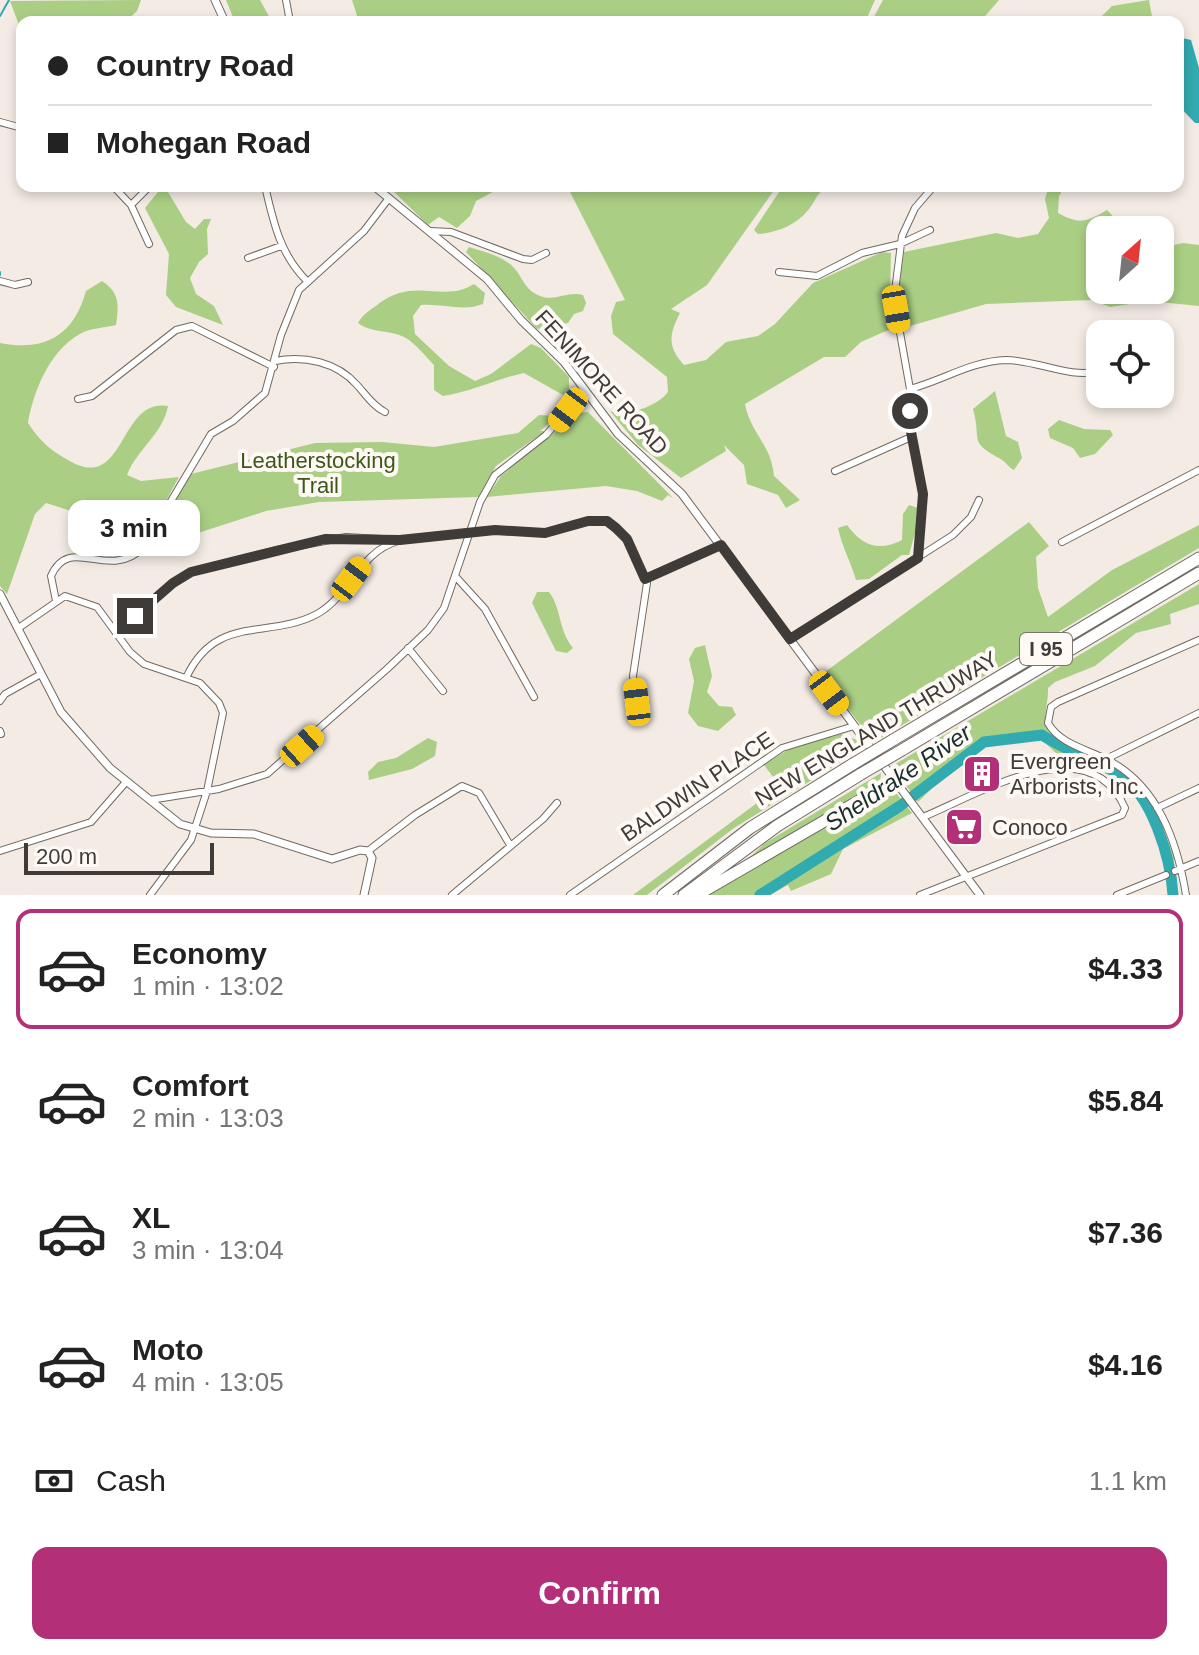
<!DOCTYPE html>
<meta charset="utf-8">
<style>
body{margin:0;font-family:Helvetica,sans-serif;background:#f2f2f2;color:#222;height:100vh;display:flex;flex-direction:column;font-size:30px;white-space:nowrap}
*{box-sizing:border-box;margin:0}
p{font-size:26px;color:#767676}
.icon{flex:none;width:44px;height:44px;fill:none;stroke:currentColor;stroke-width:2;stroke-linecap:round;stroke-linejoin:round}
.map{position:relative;height:895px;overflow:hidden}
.side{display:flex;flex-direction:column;background:#fff;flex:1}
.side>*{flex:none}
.hud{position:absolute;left:16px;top:16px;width:1168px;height:176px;border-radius:16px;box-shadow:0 4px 12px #0003;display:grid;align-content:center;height:176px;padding:0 32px;background:#fff}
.needle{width:52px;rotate:27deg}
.controls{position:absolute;left:1086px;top:216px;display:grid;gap:16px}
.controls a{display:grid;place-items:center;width:88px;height:88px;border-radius:16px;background:#fff;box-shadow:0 4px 12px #0003;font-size:40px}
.scale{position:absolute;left:24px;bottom:20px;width:190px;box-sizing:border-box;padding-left:8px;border:4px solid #3e3b38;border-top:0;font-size:22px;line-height:28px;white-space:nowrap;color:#3e3b38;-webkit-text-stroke:6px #fef9f5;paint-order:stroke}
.end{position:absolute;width:36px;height:36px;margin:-18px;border:10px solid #3e3b38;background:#fff;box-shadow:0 0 0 4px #fff}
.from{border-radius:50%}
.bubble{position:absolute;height:56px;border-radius:16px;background:#fff;box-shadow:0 4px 12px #0003;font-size:26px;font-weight:700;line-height:56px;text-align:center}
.car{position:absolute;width:24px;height:48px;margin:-24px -12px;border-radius:10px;box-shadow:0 0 6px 2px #0007;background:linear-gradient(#f5c518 24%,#345 0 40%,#f5c518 0 76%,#345 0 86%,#f5c518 0)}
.hud b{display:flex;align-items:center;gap:28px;height:76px;font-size:30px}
.hud b+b{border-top:2px solid #e0e0e0}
.hud i{width:20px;height:20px;background:#222}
ul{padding:14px 0 0;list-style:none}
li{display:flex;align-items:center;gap:24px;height:120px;margin:0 16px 12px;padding:0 16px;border:4px solid transparent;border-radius:16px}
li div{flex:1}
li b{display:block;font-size:30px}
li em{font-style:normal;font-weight:700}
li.selected{border-color:#b32f77}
li>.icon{width:72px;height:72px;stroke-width:1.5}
.pay{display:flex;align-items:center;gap:20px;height:88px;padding:0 32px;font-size:30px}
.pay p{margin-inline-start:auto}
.action{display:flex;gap:16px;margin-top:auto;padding:16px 32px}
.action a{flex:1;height:92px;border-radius:16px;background:#b32f77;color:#fff;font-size:32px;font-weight:700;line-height:92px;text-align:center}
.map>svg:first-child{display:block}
</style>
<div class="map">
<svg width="1199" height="895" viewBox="0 0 1199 895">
<rect width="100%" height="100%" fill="#f3ebe4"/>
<!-- green -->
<path fill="#aacf84" d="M141 0 137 11 125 22H22V33L10 1Z
M226 0H260L272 22H235Z
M352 0H875L865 22H359Z
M883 0H999L980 22H871Z
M1149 0 1153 22H1096L1112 6Z
M388 186H504L476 201 470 216 457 228 439 217 428 225Z
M567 186H777L707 285 671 309 680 313C669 335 667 346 684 365L706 360 726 342 758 336 775 324 813 283 882 252 891 253 890 296 895 327 861 342 845 357H824L745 404C751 435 771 443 774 476L800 500 786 508 778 495 747 484 744 465 724 445 726 451 681 478 638 445 610 411C627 417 658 406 668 392L667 377 613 334 611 316 616 302 625 300Z
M783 186H829C816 193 817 199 809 209 797 225 776 233 758 234L754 230Z
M1049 186H1065L1059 196 1058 213C1080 225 1086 222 1107 210L1126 230H1100V290H1160V248L1183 243 1199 245V306L1149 301 1110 307 1092 300 986 304 903 328 898 297 904 252 996 233 1018 238 1038 234 1049 218 1045 199Z
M158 192H168L186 222 195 229 204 219H211L207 229 208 254 199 262 190 278 196 294 214 306 223 325 176 307 166 295 169 254 145 208Z
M469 247C483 252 505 256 515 269 524 280 525 290 540 296 555 302 567 291 583 295L586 303 583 311 574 314 568 323 537 329 466 252Z
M102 281C120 293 119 305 116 325 105 328 89 328 80 334 50 350 33 392 28 423 39 440 50 450 68 460 126 495 118 397 168 406 163 434 137 449 127 475L141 481 179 477 150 530 134 538 112 524 46 503 35 514 7 594 0 586V343C45 352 74 335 86 291Z
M474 284 485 293 483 304C463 312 442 303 421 305L413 316 415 334 449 366 475 381 491 374 531 344 541 348 569 377V389L563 395 524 373C495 379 474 391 443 396L434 390V365C425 356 417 345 406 338 390 329 373 334 358 323 363 314 369 311 377 305 414 275 443 304 474 284Z
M995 391 1006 436 1018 442 1022 458 1014 470C1008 467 1005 461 999 458 968 441 982 441 973 409Z
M588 412 673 498 668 495 662 501 637 491 606 486 487 497 501 476 578 413Z
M539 415 552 416 550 423 540 431H545L496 466 478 497 319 502 266 511 198 533 156 534 191 474 315 443 382 442 434 447 518 433Z
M1059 420 1084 429 1110 430 1113 435 1095 454 1080 458 1073 448 1050 438 1048 429Z
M909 505 918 508V522L909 555H902L869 579 856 580C851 562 842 547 838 528L847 525C862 546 879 552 902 540L903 514Z
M1029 522 1049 546 1036 557 1038 588 1048 617 1112 570 1199 525V548L874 742 821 675Z
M1199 584V604L1170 614 1171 624 1136 633 1095 666 1055 682 1048 688C1049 707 1039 718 1054 735L1125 770 1150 799 1175 858 1166 872 1168 864C1140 795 1137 786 1068 755L1060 757 1039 737 983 746 962 759 918 802 892 766Z
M537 592H549C562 609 558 630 573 648L567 653 556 651 532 603Z
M705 645 712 676 707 692 719 706 732 707 736 715 718 731 698 726 688 713 694 681 689 659 695 648Z
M841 734 857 740 862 749 734 828 647 895H633L780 786 764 765 792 747Z
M428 738 437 742 435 756 412 769 369 780 368 772 378 762 396 758Z
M881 773 880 784 747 860 765 843Z
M887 791 897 794 912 813 843 849 831 874 791 891 788 885 770 895H706Z"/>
<!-- water -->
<path fill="#32abb0" d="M1178 37 1191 40 1199 68V123H1195L1178 105Z"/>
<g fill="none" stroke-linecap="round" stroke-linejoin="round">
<!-- stream -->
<path stroke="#32abb0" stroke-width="2" d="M0 16 9 0
M0 272V275"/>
<!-- river -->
<path stroke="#32abb0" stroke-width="11" d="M760 895 900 806 984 742 1042 735C1066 751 1094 759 1119 774 1152 794 1171 859 1173 895"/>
<defs>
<path id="minor" d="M286 0 290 22
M333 22H339
M0 122 22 128
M113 186 131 205 149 244
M265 186C273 221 280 254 306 280
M131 205 150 186
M430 231 451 232 523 259 532 260 546 253
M248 258 281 246
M779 272 817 276 862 253 900 244 930 230
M0 281 15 285 28 282
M1160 346 1169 353
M275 361C304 355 337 362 357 385 366 395 373 406 385 412
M910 389C943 380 972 361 1006 360 1037 360 1069 379 1100 371
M78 399 92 396 176 330 192 326 274 367
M835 471 911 437
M1062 542 1199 470
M918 558 923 494 911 432 910 389 894 299 902 236 915 208 934 186
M456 577 485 609 534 697
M645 579 721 545
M56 601 51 576C70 533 107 582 143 548L211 434 233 421 265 393 281 335 299 290 364 231 389 198
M20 627 65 596 97 607 130 652 144 664 200 683 219 703 223 713 207 791 191 840 150 895
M116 632 173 583 191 572 277 550 346 537 400 540 495 530 545 533 588 521H607L627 539 647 583 633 676 637 702
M790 639 953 535 971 517 979 500
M408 648 443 691
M186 678C216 613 268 640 317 614 350 596 359 552 398 541
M0 701 5 694 41 674
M0 731 1 734
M1106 759 1199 713
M150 800 219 789 267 774 387 669 428 630 444 608 480 502 495 475 546 435 585 390
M1157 808 1199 788
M0 851 91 822 126 782
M368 851 415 815 462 786 479 793 510 845
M1175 871 1199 861
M452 895 543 819 557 803
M570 895 782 748 854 726
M920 895 1122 815 1125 808C1089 725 977 795 923 817
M1117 895 1166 875
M1186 895C1177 840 1157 783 1104 758 1085 749 1059 743 1048 723L1051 707 1058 702 1199 640"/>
<path id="tertiary" d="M215 0 225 22
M374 186 487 279 521 320 564 362 618 434 682 494 980 895
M0 594 61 712 110 768 180 824 211 833 254 834 332 859 360 850 368 851 372 858 364 895"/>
<path id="motorway" d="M893 740 1199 558
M902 750 1199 573
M663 895 750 828 853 764
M684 895 777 826 861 774
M697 895 895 780"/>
</defs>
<!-- minor casing -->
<use href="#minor" stroke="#706a63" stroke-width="8"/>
<!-- tertiary casing -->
<use href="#tertiary" stroke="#706a63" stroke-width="9"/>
<!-- motorway casing -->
<use href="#motorway" stroke="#706a63" stroke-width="13"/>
<!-- minor -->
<use href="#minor" stroke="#fff" stroke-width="6"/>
<!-- tertiary -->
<use href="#tertiary" stroke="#fff" stroke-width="7"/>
<!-- motorway -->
<use href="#motorway" stroke="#fff" stroke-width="11"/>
<defs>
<path id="motorway-bridge" d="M853 764 893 740
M861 774 902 750"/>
</defs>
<!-- motorway-bridge casing -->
<use href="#motorway-bridge" stroke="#706a63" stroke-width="13" stroke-linecap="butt"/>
<!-- motorway-bridge -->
<use href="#motorway-bridge" stroke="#fff" stroke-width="11"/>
</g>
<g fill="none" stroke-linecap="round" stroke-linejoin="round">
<!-- route -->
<path stroke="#3e3b38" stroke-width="10" d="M135 616 173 583 191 572 325 539 400 540 495 530 545 533 588 521H607L616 528 627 539 645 579 721 545 790 639 918 558 923 494 911 432 910 411"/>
</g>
<!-- icons -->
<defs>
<symbol id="building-square" viewBox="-11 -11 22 22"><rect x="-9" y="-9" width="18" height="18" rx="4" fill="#b32f77" stroke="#fef9f5"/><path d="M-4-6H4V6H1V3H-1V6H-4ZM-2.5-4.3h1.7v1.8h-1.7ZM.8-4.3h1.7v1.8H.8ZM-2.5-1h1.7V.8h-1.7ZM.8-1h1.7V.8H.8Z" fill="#fff"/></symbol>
<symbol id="supermarket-square" viewBox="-11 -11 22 22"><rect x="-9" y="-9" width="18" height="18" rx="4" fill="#b32f77" stroke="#fef9f5"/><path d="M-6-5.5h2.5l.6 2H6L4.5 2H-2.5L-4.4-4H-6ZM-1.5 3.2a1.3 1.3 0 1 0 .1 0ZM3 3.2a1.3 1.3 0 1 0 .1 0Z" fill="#fff"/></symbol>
</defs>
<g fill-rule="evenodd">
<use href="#building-square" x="960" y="752" width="44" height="44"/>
<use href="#supermarket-square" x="942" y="805" width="44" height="44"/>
</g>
<g text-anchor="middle" stroke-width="8" stroke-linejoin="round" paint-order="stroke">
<!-- shield labels -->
<rect fill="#fef9f5" stroke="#787471" stroke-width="2" x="1020" y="633" width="52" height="32" rx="6"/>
<g font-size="20" font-weight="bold" fill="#3e3b38">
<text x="1046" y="656">I 95</text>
</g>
<!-- street labels -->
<g font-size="22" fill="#3e3b38" stroke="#fef9f5">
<text transform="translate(602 382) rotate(48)" y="8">FENIMORE ROAD</text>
<text transform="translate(876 728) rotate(-31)" y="8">NEW ENGLAND THRUWAY</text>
<text transform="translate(697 786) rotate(-34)" y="8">BALDWIN PLACE</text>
</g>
<!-- park labels -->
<g font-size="22" fill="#3c5718" stroke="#fef9f5">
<text x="318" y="468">Leatherstocking<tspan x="318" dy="25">Trail</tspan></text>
</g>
<!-- poi labels -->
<g font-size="22" fill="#3e3b38" stroke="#fef9f5" text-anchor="start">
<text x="1010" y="769">Evergreen<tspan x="1010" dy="25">Arborists, Inc.</tspan></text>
<text x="992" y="835">Conoco</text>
</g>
<!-- water labels -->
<g font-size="24" font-style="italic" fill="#152f30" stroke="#fef9f5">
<text transform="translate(898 778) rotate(-34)" y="8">Sheldrake River</text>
</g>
</g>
</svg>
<div class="controls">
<a><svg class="needle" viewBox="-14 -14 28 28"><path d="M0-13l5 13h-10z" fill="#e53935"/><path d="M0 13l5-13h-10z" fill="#767676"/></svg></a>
<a><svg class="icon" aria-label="locate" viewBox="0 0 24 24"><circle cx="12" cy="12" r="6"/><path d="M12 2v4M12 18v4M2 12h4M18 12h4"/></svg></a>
</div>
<div class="scale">200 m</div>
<i class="end from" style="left:910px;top:411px"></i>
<i class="end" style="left:135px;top:616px"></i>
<div class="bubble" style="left:68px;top:500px;width:132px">3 min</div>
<i class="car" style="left:896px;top:309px;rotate:170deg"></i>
<i class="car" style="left:568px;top:410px;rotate:217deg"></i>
<i class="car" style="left:351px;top:579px;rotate:37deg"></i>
<i class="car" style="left:829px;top:693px;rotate:143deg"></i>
<i class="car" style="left:637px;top:702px;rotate:353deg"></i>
<i class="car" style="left:302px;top:746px;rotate:48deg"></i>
<div class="hud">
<b><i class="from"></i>Country Road</b>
<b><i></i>Mohegan Road</b>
</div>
</div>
<section class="side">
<ul>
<li class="selected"><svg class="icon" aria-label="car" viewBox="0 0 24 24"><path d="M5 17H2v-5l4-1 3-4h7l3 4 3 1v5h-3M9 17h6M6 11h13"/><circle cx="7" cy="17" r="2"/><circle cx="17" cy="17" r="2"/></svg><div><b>Economy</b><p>1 min · 13:02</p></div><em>$4.33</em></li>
<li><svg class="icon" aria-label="car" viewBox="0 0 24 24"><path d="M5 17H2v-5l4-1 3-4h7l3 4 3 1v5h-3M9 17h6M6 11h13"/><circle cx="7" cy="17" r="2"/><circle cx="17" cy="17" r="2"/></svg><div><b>Comfort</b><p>2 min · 13:03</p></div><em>$5.84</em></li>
<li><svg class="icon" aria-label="car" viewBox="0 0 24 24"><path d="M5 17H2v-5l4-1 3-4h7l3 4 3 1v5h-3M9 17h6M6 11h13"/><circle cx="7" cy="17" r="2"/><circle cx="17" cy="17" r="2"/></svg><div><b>XL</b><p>3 min · 13:04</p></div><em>$7.36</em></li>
<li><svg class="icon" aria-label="car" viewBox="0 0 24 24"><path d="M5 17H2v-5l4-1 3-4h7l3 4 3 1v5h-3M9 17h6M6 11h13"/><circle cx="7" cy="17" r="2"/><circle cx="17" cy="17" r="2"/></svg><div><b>Moto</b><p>4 min · 13:05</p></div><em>$4.16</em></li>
</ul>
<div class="pay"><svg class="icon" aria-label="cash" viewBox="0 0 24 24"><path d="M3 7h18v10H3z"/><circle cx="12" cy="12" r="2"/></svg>Cash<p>1.1 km</p></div>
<div class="action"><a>Confirm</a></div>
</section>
